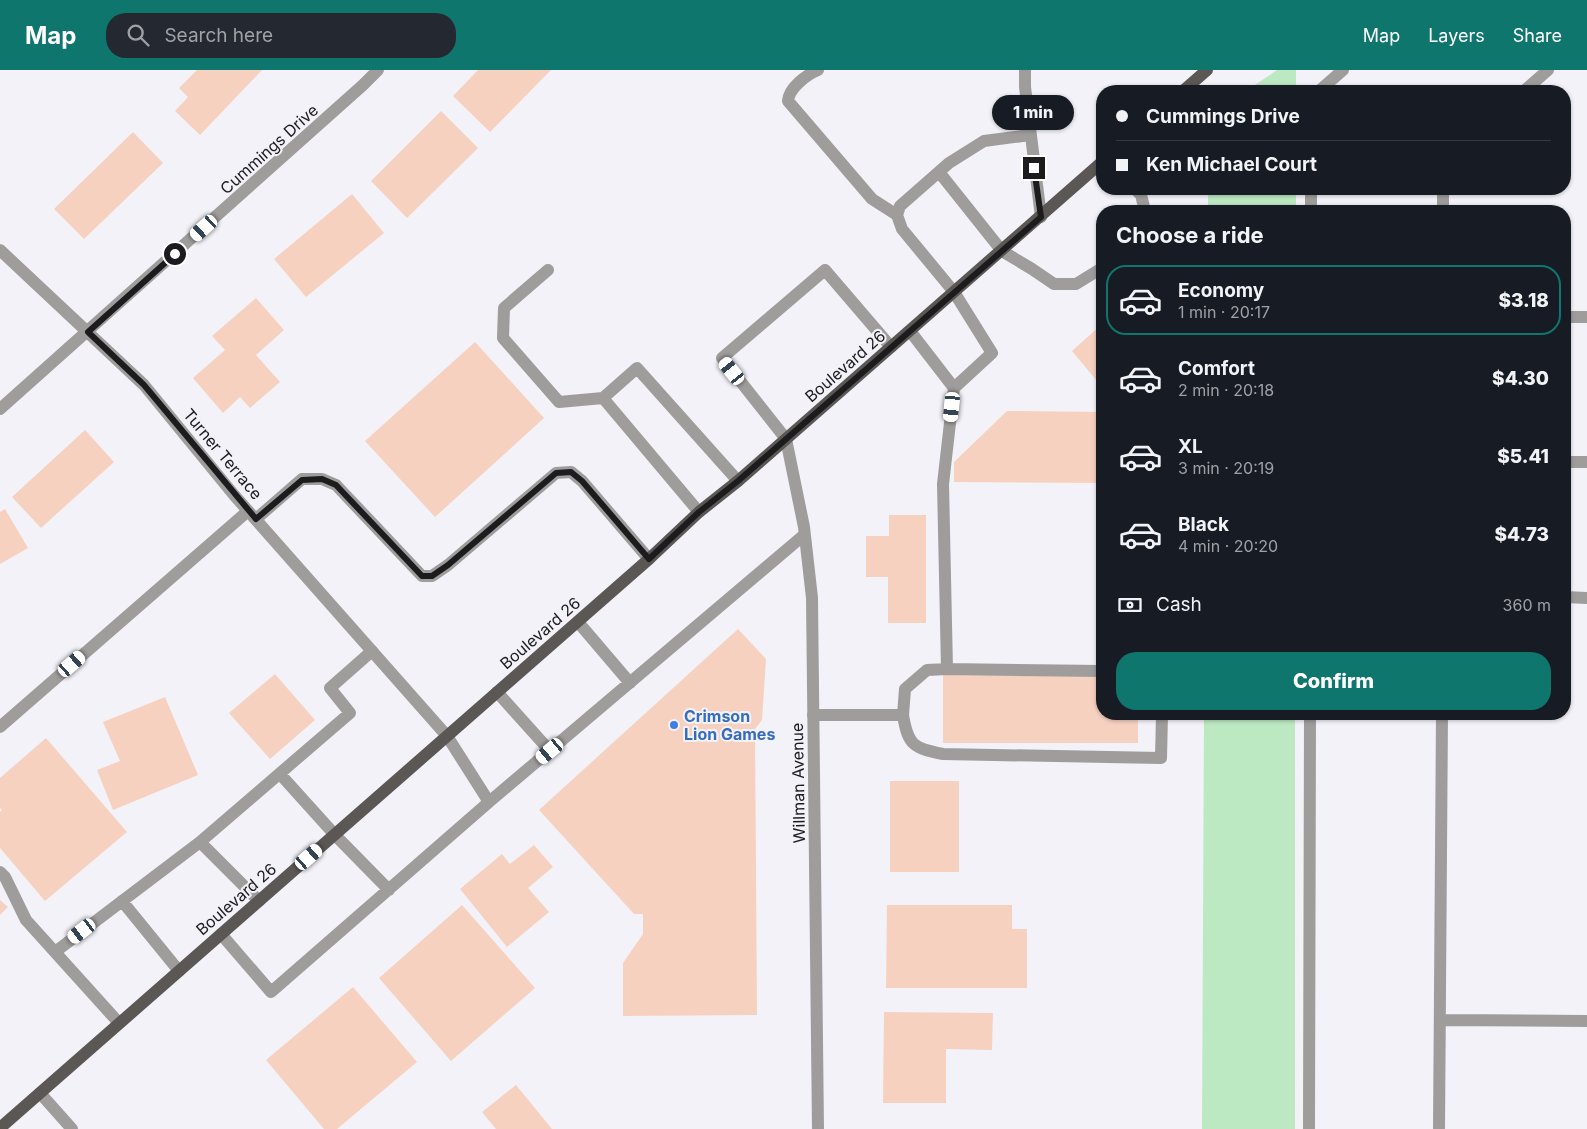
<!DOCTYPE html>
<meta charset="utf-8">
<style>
body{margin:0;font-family:Inter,sans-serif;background:#242831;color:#f1f3f6;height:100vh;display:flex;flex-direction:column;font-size:19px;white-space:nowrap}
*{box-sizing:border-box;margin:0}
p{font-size:16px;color:#9ea1a6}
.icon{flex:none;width:28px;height:28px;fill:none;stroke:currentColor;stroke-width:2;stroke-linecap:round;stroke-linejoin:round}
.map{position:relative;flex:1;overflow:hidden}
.details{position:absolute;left:1096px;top:135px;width:475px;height:515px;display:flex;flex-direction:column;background:#171b24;border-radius:20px;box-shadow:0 1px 4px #0004}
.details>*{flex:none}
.hud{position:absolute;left:1096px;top:15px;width:475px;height:110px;border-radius:20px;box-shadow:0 1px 4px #0004;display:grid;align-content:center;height:110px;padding:0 20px;background:#171b24}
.end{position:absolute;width:22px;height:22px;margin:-11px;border:6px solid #1c1c1e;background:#fff;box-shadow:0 0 0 2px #fff}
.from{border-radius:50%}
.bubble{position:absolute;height:35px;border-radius:18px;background:#171b24;box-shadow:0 1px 4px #0004;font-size:16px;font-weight:800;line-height:35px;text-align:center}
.car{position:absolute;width:15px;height:30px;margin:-15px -8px;border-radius:6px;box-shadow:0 0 4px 1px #0007;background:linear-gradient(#fff 24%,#345 0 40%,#fff 0 76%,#345 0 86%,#fff 0)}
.hud b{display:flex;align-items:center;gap:18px;height:48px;font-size:19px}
.hud b+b{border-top:1px solid #363941}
.hud i{width:12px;height:12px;background:#f1f3f6}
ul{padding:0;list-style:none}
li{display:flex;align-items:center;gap:15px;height:70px;margin:0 10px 8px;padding:0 10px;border:2px solid transparent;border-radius:20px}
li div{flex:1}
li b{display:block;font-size:19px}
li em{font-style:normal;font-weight:800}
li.active{border-color:#0f766e}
li>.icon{width:45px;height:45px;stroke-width:1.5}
h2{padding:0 20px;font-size:22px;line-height:60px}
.pay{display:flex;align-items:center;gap:12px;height:55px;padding:0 20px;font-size:19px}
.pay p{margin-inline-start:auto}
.primary-button{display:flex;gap:10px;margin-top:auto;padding:10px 20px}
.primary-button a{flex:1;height:58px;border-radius:20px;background:#0f766e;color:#fff;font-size:20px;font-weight:800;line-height:58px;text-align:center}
header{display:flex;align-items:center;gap:30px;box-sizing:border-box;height:70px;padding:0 25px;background:#0f766e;color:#fff}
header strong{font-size:24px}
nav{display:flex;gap:28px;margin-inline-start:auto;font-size:18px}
.search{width:350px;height:45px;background:#242831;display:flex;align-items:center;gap:12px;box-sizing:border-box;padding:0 18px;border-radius:20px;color:#9ea1a6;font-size:19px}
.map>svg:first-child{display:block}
</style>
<header>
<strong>Map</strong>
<div class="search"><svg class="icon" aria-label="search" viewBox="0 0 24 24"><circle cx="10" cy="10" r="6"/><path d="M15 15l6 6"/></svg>Search here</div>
<nav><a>Map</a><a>Layers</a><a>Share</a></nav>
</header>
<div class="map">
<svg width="1587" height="1059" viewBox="0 0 1587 1059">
<rect width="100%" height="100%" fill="#f2f2f8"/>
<!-- grass -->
<path fill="#bce9c2" d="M1277 0H1296V21H1246Z
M1208 119H1296V141H1208Z
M1204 644H1295V1059H1202Z"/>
<!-- building -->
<path fill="#f7d1c0" d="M197 0H262L200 65 175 41 188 27 179 18Z
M478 0H551L490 62 453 26Z
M441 41 478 78 407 148 371 111Z
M133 62 163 93 84 169 54 139Z
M352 124 384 163 306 227 274 189Z
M256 228 284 260 256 285 280 312 250 338 240 327 223 343 193 308 225 280 212 266Z
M1102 254V317L1072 281Z
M475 272 544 348 435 447 365 371Z
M1007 341 1102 342V413L954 412V392Z
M85 360 114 392 41 458 12 427Z
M5 439 28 478 0 494V442Z
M889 445H926V553H888V507H866V466H889Z
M738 559 766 589 762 650 755 659 757 945 623 946V893L643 864V844H634L539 740Z
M275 604 315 650 270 689 229 643Z
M943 605H1102V644H1138V673H943Z
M165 627 198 705 113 740 97 700 120 691 103 652Z
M46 668 127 762 45 831 0 778V742L2 740 0 738V708Z
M890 711H959V802H890Z
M534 775 553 797 528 818 549 842 507 877 460 819 502 784 510 794Z
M0 830 8 837 0 845Z
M462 835 535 918 451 991 379 908Z
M887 835H1012V859H1027V918H886Z
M353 917 417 992 337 1059H324L266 990Z
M884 942 993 943 992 980 946 979V1033H883Z
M516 1015 552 1059H496L482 1042Z"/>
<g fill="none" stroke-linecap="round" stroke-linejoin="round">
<!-- service -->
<path stroke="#9f9d9b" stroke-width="12" d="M818 0C806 5 789 18 788 31L872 129 897 145
M1319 21 1343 0
M1524 21 1548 0
M939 102 1002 181 1032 199 1054 214H1076L1102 198
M1135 119 1141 125 1145 141
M1443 119V141
M1311 141V119
M548 200 504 238 503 268 559 332 603 328
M1565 247H1587
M954 318 992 283 954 222 902 159 897 145 900 136 949 93 984 71 1030 65
M786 369 722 288 825 200 891 277
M1565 392H1587
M699 442 603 328 637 298 738 411
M256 449 302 409H322L336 415 422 506H432L448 495 556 403 571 402 582 411 649 489
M1565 527 1587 528
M578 552 630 613
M947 599 1102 601
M497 622 550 681
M813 645H903L905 619 927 600 947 599 943 414 954 318 910 261
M903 645C908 676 914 678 943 684L1161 688 1162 644
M0 657 248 441
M280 704 335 765 389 820
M489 732 804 465
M0 802 5 807 26 850 119 953
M122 831 179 901
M259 831 200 772 350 643 330 618 372 581
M221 864 271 922 489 732 447 666
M55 882 200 772
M1440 950 1587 951
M40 1023 72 1059
M1309 1059 1310 644
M1439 1059 1442 644"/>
<!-- minor -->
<path stroke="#9f9d9b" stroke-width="12" d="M1025 0V17L1041 147
M0 180 144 315 234 425 447 666
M786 369 804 457 812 528 818 1059"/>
<!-- tertiary -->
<path stroke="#9f9d9b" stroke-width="12" d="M0 339 363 15 378 0"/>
<!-- primary -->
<path stroke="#5b5754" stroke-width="12" d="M1183 21 1207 0
M0 1058 649 489 699 442 738 411 1102 92"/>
</g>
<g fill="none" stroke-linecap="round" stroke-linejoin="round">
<!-- route -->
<path stroke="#1c1c1e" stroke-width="6" d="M175 184 88 262 144 315 256 449 302 410 322 409 336 415 422 506H432L448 495 556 403 571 402 582 411 649 489 699 442 738 411 1041 147 1034 98"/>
</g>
<!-- markers -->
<circle fill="#3f7fe0" stroke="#f2f2f8" stroke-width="2" cx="674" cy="655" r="5"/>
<g text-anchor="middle" stroke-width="4" stroke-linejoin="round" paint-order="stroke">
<!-- street labels -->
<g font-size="16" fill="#1c1c1e" stroke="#f2f2f8">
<text transform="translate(269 79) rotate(-42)" y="6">Cummings Drive</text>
<text transform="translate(845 296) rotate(-41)" y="6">Boulevard 26</text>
<text transform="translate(223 384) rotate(50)" y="6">Turner Terrace</text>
<text transform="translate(540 563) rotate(-41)" y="6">Boulevard 26</text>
<text transform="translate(798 713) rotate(-91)" y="6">Willman Avenue</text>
<text transform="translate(236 829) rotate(-41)" y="6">Boulevard 26</text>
</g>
<!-- shop labels -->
<g font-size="16" font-weight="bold" fill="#366cbe" stroke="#f2f2f8" text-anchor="start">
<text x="684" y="652">Crimson<tspan x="684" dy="18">Lion Games</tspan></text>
</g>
</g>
</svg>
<i class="end from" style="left:175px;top:184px"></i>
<i class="end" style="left:1034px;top:98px"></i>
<div class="bubble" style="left:992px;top:25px;width:82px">1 min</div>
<i class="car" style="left:204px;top:158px;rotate:228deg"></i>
<i class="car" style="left:732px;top:301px;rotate:321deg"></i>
<i class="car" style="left:952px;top:337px;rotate:186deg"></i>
<i class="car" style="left:72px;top:594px;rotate:49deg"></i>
<i class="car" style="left:550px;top:681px;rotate:230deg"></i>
<i class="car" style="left:309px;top:787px;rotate:49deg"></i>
<i class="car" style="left:82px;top:861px;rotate:233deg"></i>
<div class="hud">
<b><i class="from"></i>Cummings Drive</b>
<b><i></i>Ken Michael Court</b>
</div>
<section class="details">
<h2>Choose a ride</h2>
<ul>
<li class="active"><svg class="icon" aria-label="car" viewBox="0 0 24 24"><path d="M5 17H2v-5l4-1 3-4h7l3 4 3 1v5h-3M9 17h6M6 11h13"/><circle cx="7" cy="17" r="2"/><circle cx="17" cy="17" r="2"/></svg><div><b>Economy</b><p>1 min · 20:17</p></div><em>$3.18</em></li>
<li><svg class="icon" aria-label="car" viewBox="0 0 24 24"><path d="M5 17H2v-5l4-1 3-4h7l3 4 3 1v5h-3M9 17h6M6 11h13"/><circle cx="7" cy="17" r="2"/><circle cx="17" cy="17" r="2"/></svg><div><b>Comfort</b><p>2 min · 20:18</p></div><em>$4.30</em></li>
<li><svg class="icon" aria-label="car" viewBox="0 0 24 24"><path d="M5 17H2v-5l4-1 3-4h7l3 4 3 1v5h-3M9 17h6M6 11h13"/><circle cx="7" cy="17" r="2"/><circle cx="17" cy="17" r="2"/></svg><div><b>XL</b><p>3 min · 20:19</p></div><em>$5.41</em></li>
<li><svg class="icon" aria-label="car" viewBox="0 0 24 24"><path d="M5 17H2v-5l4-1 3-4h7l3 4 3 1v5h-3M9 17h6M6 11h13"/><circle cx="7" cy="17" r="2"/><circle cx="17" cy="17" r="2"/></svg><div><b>Black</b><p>4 min · 20:20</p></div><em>$4.73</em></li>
</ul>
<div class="pay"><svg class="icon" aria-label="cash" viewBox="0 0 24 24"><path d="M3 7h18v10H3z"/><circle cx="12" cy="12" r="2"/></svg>Cash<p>360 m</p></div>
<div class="primary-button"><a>Confirm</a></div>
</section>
</div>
